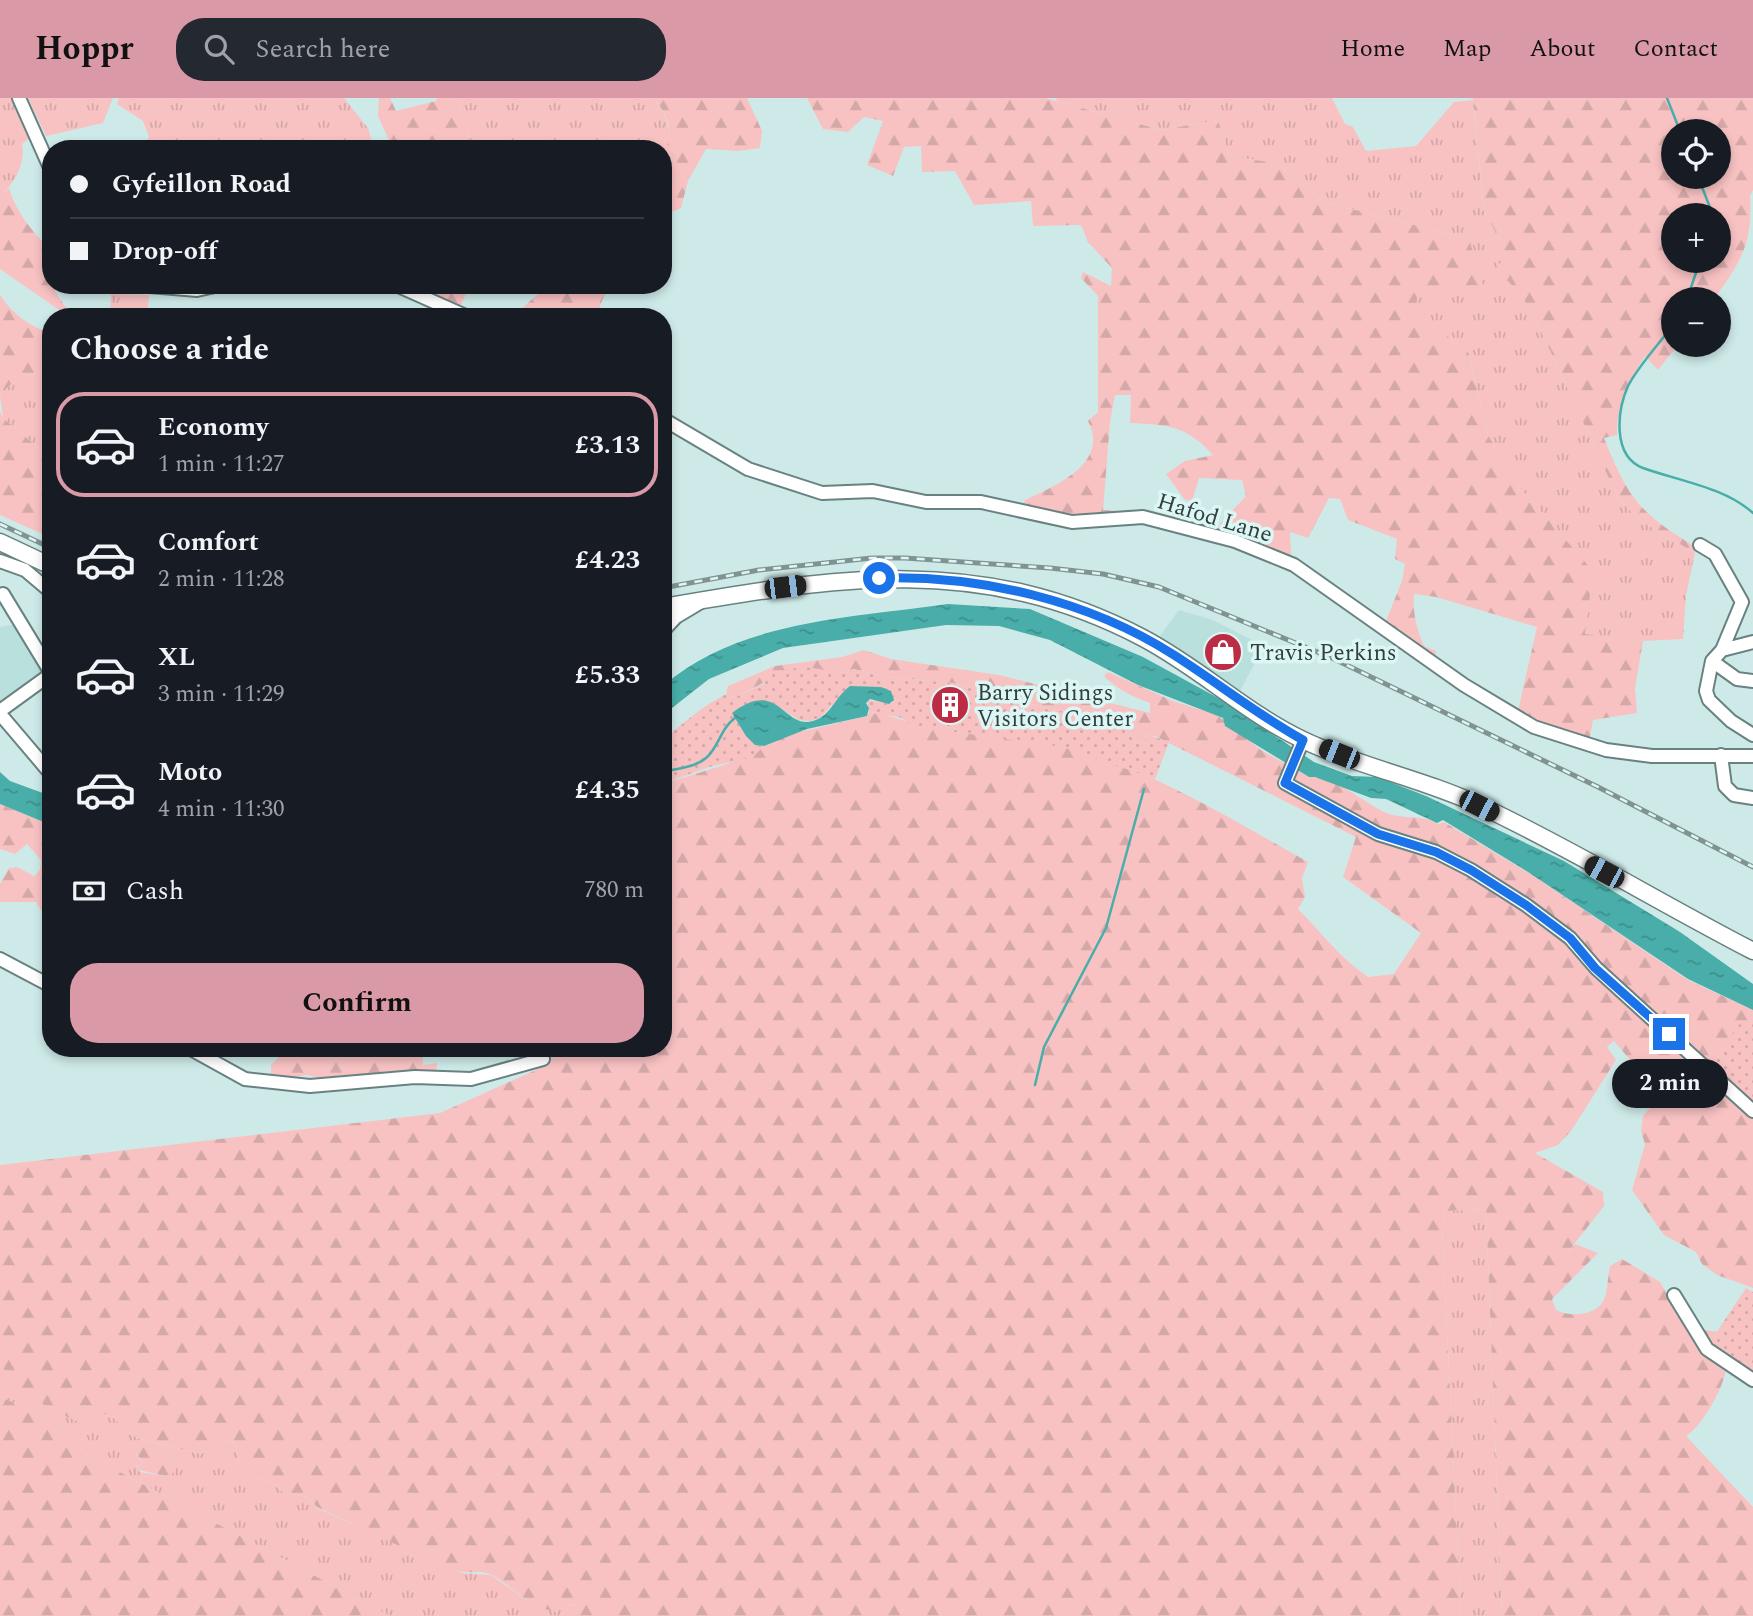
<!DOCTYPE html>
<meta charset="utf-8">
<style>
body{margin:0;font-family:Spectral,serif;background:#242831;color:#f1f3f6;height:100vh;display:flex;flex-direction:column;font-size:26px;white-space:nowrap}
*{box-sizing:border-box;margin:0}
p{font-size:23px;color:#9ea1a6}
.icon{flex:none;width:38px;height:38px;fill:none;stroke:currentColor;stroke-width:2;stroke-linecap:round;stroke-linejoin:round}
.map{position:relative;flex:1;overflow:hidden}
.drawer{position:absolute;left:42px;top:210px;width:630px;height:749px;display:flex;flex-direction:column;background:#171b24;border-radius:28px;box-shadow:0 4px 10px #0003}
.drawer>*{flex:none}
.banner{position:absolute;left:42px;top:42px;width:630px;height:154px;border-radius:28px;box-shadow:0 4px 10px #0003;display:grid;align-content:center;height:154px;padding:0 28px;background:#171b24}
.controls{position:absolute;left:1661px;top:21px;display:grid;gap:14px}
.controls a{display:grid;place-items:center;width:70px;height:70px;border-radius:50%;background:#171b24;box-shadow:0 4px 10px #0003;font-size:35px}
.end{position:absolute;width:32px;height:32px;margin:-16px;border:9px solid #1a73e8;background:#fff;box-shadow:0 0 0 4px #fff}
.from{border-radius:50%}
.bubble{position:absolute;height:49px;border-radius:24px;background:#171b24;box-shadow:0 4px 10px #0003;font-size:23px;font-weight:700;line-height:49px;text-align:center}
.car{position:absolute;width:21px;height:42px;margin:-21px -10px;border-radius:9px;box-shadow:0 0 5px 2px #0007;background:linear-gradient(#222 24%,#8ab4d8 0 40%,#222 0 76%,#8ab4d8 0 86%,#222 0)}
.banner b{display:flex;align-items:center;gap:24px;height:66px;font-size:26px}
.banner b+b{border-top:2px solid #363941}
.banner i{width:18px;height:18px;background:#f1f3f6}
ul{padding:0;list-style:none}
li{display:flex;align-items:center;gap:21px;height:105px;margin:0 14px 10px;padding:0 14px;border:4px solid transparent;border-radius:28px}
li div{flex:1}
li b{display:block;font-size:26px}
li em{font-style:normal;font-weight:700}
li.current{border-color:#da99a6}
li>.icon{width:63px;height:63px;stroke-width:1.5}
h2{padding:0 28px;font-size:32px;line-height:84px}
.pay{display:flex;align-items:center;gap:18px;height:77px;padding:0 28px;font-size:26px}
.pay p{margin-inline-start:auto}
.button{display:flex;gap:14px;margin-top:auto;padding:14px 28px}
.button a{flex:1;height:80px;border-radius:28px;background:#da99a6;color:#111;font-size:28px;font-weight:700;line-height:80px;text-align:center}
header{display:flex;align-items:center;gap:42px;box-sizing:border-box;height:98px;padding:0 35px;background:#da99a6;color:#111}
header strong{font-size:33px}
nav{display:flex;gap:38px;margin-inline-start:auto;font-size:24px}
.search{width:490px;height:63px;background:#242831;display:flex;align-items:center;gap:18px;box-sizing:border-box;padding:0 24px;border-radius:28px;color:#9ea1a6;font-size:26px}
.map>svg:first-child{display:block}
</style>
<header>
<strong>Hoppr</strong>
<div class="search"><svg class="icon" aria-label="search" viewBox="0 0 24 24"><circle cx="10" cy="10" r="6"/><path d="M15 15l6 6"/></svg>Search here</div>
<nav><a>Home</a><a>Map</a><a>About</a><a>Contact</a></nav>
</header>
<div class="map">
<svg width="1753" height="1518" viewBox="0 0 1753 1518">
<defs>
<pattern id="grass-tufts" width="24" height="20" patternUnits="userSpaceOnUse" patternTransform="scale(1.75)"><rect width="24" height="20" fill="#f8c2c3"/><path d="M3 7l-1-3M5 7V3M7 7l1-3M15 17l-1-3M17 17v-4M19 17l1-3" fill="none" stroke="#d5a8a8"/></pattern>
<pattern id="forest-firs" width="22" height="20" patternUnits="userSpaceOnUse" patternTransform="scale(1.75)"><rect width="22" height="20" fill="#f8c2c3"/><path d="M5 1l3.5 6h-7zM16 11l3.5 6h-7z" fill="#d5a8a8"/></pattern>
<pattern id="park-dots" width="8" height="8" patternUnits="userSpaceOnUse" patternTransform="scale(1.75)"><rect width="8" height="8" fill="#f8c2c3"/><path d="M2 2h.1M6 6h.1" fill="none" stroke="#d5a8a8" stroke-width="1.8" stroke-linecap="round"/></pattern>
<pattern id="water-ripples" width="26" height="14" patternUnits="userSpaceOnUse" patternTransform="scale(1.75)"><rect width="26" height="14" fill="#49aea9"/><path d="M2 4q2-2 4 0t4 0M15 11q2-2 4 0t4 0" fill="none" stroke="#3d8f8b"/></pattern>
</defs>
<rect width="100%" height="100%" fill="#ceeae8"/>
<!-- built -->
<path fill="#bae0dd" d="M1179 512 1213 522 1264 548 1240 593 1159 539Z
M17 526V534L43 577 0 610V529Z"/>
<!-- grass -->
<path fill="url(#grass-tufts)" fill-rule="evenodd" d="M0 0H14L31 39 22 46C26 65 15 85 0 98Z
M28 0H113L103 25 46 38Z
M119 0H344L368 30 374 51H141L149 39 143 23 117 6Z
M464 0H654C673 27 673 39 663 70V51H469L468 28 460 12Z
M1057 0H1332L1345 26 1353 29 1366 53 1416 48 1454 4 1473 2 1484 114 1501 143 1506 159 1508 183 1522 197 1542 235 1618 400 1641 423 1695 455 1686 498 1683 541 1643 543 1585 537 1592 473 1520 390 1488 337 1468 253 1416 216V190L1469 141 1324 104 1276 65 1229 58 1218 22 1161 32 1056 3Z
M111 196 149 197 147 219H110Z
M51 273V360L3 320 0 298C13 280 30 275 51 273Z
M1486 1111 1502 1518H1461L1442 1129 1446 1113Z
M0 1269 27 1282 76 1323 84 1306 114 1320 137 1340 201 1356 226 1342 234 1345 240 1367 247 1376 276 1387 283 1394 307 1399 317 1410 462 1475 491 1477 525 1501 549 1513 562 1505 581 1509 582 1513 579 1518H390L86 1356 77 1348 66 1330 0 1298ZM143 1349 162 1352 176 1361 165 1378 140 1374 136 1369 143 1365 135 1355Z"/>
<!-- forest -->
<path fill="url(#forest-firs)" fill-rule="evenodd" d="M379 0H390L396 13 436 3 437 0H464L460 12 468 28 469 51H393L378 18Z
M654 0H747L762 33 760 50 738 53 706 51 688 83 681 110 663 118C663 103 662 88 663 73 666 36 680 36 654 0Z
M807 0H1045L1161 32 1218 22 1229 58 1276 65 1324 104 1469 141 1484 190H1417L1416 216 1468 253 1488 337 1520 390 1593 473 1585 536 1643 543 1635 590 1637 615 1593 622 1589 644 1517 617 1537 529 1436 499 1414 496C1412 512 1417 533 1424 548L1436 553V565L1384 528 1402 483 1405 466 1395 461 1397 441 1348 422 1340 401 1329 400 1308 440 1290 434 1291 457 1295 464 1148 418 1149 413 1219 427 1246 398 1242 382 1199 380 1192 403 1185 402 1166 376 1185 363 1213 357C1185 327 1169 327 1130 325L1131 297H1115L1110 324 1103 412 1136 414 1082 421 1021 410 1025 402C1055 388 1110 366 1088 323L1098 314V198L1081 180 1083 174 1111 188 1112 170 1088 144 1081 127 1033 128 1031 103 974 107 955 73 922 74 921 48 904 49 893 78 867 67 883 23 864 19 848 34 823 31Z
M1473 0H1753V92L1750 98C1753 146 1740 165 1714 201H1673V247H1678L1658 272 1645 258C1630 281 1616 309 1617 337L1604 340C1628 400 1640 416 1696 449L1695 455 1641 423 1618 400 1542 235 1522 198 1508 183 1497 182 1495 170 1506 159 1501 143 1484 114ZM1673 33H1718V79H1673ZM1673 117H1718V163H1673Z
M9 90C13 108 35 140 51 150V187H55V193L68 213 65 216 0 171V98Z
M402 187H439L444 190 446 187H470L460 209 490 214 519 213 548 187 566 194 573 187H608L596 219H478Z
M0 197C12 215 29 229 51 235V273C30 275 13 280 0 298Z
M0 313 3 320 51 360 49 439 0 417Z
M864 552 891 561 999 577 1150 615V605C1133 599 1117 591 1104 578L1108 574 1173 603 1217 617 1261 652 1309 679C1334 678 1362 703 1384 714 1401 722 1423 716 1438 726L1444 724 1529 775 1688 882 1753 912V926L1742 924 1753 1013V1190L1717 1177 1702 1166 1696 1154 1664 1137 1632 1092 1645 1046 1641 1033 1643 1018 1670 987 1631 963 1614 943 1607 949 1616 962 1571 1033 1558 1047 1535 1055 1603 1094 1604 1108 1564 1159 1575 1146 1598 1155 1552 1201 1556 1212C1572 1220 1602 1218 1606 1195 1608 1186 1608 1177 1610 1168L1622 1161 1660 1184 1692 1238 1705 1232 1718 1234C1720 1242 1726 1252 1727 1261 1729 1282 1703 1328 1686 1338L1753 1409V1518H1502L1486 1111 1446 1113 1442 1129 1461 1518H579L581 1509 563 1505 556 1514C530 1510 513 1489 492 1477 481 1471 467 1477 455 1472 408 1454 363 1430 317 1409L307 1399 283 1394 276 1387 247 1376 240 1367 234 1345 226 1342 201 1356 137 1340 114 1320 84 1307 76 1323 11 1290 14 1284 26 1282 0 1269V1067L440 1015 547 967 543 961 554 950H663V686L727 666 787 637 867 618 869 615C893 616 912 627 936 631 977 638 1022 639 1062 649 1150 669 1230 721 1308 764L1302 780 1305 799 1298 811C1321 834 1341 861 1368 879L1394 876 1421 835 1343 779 1356 739 1157 639 1149 637 1142 645 1135 646 1128 628 1103 618 1050 611 952 585 887 579 853 571 837 576 765 584 734 600 726 596 728 588 775 568 842 559Z
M0 706 51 727V828L36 804H0V786L9 770 17 769 34 778 40 772 41 762 27 746 15 756 0 751Z
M288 950H422L423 967 437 965 436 979 389 982 393 974 388 973 330 982 306 977 271 983V967Z
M0 1298 66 1330 77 1348 86 1356 390 1518H0Z
M138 1346 162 1352 176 1361 175 1374 165 1378 135 1371 143 1364 131 1350Z"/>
<!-- park -->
<path fill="url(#park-dots)" d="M801 569 830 572 837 576 853 571 887 579 952 585 1050 611 1121 623 1128 628 1135 646 1142 645 1149 637 1169 644 1155 681 1063 649 934 631 913 627 899 619 869 615 867 602 893 605 891 593 831 608 821 619 811 623 799 622 780 610 755 647 764 648 753 659 709 669 663 686V668L669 660 663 642C683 625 703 608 726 596L734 600 765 585 767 576Z
M1742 923 1753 926V1013L1707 970Z
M1746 1190 1753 1194V1272L1708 1247Z"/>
<!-- water -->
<path fill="url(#water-ripples)" d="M948 506 1030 511 1143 559 1220 601 1314 664 1352 678 1377 679 1426 698 1564 763 1680 834 1753 886V912L1688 881 1528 774 1443 722 1437 725 1386 701 1371 700 1315 679H1309L1225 628 1223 620 1138 587 1050 542 999 528 946 527 783 550 709 581 663 617V588C739 522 852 520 948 506Z
M850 588 881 589 891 593 894 602 889 606 870 601 866 605 869 610 867 618 807 631 764 648 755 647 746 638 732 615C782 576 784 640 820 620 832 613 838 596 850 588Z
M0 674 10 683 51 698V727L0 706Z"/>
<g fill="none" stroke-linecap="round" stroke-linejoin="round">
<!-- stream -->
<path stroke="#49aea9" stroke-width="2.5" d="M1667 0 1680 33
M1698 79 1713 117
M1687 201 1700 163
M1673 227C1659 246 1639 267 1628 288 1617 313 1612 358 1643 370 1679 383 1724 389 1753 415
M663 674C677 670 694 670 706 660 719 649 720 631 735 620
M1035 987 1044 949 1106 830 1144 691"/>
<defs>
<path id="minor" d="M19 0 51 72
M138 187 197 192 219 187
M396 187 468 219
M663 321 748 371 822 395 873 393 926 404H981L1072 424 1143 419 1235 443 1294 467 1464 587 1534 629 1606 652 1652 658H1753
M1700 447 1715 456 1742 504 1722 552 1712 563 1706 593 1709 602 1731 623 1753 637
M0 463 25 472 51 494
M3 496 51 575
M663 533 676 519 701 504
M1722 552 1753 544
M1712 563 1737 581 1753 583
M0 613 51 576
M0 616 51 676
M1303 642 1285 685 1378 736 1436 754 1471 772 1526 807 1570 840 1596 870 1753 1013
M1721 657 1725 688 1734 697 1753 700
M0 861 51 888
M189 950 245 981 310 988 415 979 471 981 543 961
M1674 1197 1707 1251 1753 1282"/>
<path id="major" d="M0 444 51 468
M663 509C835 479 981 455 1143 540 1200 570 1246 615 1303 642 1360 669 1424 681 1481 708 1574 752 1662 806 1753 853"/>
</defs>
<!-- minor casing -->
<use href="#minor" stroke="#688280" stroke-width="16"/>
<!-- major casing -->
<use href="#major" stroke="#688280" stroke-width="19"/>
<!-- minor -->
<use href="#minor" stroke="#fff" stroke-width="12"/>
<!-- major -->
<use href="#major" stroke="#fff" stroke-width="16"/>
<defs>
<path id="rail" d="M0 426 51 450
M663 490 759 472 872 460H905L1050 470 1103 476 1159 489 1332 560 1598 689 1753 769"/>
</defs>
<!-- rail casing -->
<use href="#rail" stroke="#809392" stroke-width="5"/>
<!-- rail -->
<use href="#rail" stroke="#dbf7f5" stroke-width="2.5" stroke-dasharray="8" stroke-linecap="butt"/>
</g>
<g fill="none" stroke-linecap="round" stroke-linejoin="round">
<!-- route -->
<path stroke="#1a73e8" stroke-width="9" d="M879 480C980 477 1088 502 1174 557 1218 585 1258 617 1303 642L1285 685 1378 736 1436 754 1471 772 1526 807 1570 840 1595 870 1669 936"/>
</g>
<!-- icons -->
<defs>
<symbol id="shop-disc" viewBox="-11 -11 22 22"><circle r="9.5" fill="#bd2c45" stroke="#dbf7f5"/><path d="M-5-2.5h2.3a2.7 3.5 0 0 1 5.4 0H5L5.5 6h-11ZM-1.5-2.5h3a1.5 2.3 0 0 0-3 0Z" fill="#fff"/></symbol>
<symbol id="building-disc" viewBox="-11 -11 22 22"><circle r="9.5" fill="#bd2c45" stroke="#dbf7f5"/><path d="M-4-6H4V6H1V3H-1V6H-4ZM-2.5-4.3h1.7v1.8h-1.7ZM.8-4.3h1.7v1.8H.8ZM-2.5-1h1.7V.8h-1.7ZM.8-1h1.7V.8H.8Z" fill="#fff"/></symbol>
</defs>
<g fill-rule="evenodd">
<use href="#shop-disc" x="1201" y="532" width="44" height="44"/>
<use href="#building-disc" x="928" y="585" width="44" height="44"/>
</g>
<g text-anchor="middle" stroke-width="7" stroke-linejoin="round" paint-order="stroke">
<!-- street labels -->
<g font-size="23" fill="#333e3d" stroke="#dbf7f5">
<text transform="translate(1215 419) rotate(17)" y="8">Hafod Lane</text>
</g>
<!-- poi labels -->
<g font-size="23" fill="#333e3d" stroke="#dbf7f5" text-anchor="start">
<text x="1250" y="562">Travis Perkins</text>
<text x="977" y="602">Barry Sidings<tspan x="977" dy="26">Visitors Center</tspan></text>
</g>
</g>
</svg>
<div class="controls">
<a><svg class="icon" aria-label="locate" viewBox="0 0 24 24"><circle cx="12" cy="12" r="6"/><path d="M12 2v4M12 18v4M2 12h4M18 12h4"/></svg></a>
<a>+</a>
<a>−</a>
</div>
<i class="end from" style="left:879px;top:480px"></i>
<i class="end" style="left:1669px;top:936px"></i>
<div class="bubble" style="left:1612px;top:961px;width:116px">2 min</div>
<i class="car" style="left:785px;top:489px;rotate:83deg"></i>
<i class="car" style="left:1339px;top:656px;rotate:292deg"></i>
<i class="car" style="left:1479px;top:708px;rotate:117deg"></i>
<i class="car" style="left:1604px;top:774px;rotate:298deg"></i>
<div class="banner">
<b><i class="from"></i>Gyfeillon Road</b>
<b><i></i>Drop-off</b>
</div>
<section class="drawer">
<h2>Choose a ride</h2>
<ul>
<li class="current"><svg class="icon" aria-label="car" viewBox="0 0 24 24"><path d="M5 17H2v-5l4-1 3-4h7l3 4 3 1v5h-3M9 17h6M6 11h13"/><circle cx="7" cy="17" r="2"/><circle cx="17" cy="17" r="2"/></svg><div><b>Economy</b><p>1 min · 11:27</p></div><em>£3.13</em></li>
<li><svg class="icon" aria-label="car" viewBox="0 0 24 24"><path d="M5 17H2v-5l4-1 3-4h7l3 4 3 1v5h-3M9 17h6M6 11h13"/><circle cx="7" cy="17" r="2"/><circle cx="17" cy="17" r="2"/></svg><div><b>Comfort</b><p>2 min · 11:28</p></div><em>£4.23</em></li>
<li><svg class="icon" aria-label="car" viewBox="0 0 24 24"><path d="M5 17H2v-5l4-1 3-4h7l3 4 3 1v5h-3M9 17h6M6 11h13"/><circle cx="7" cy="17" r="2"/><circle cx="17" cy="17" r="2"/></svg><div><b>XL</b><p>3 min · 11:29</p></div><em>£5.33</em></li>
<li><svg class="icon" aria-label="car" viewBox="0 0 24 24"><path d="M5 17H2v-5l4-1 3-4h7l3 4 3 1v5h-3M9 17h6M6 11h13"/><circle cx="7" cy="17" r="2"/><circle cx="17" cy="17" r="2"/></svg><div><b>Moto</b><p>4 min · 11:30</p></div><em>£4.35</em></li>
</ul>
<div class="pay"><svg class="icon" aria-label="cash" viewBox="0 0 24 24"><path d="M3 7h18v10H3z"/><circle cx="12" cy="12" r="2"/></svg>Cash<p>780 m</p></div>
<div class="button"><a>Confirm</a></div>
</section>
</div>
